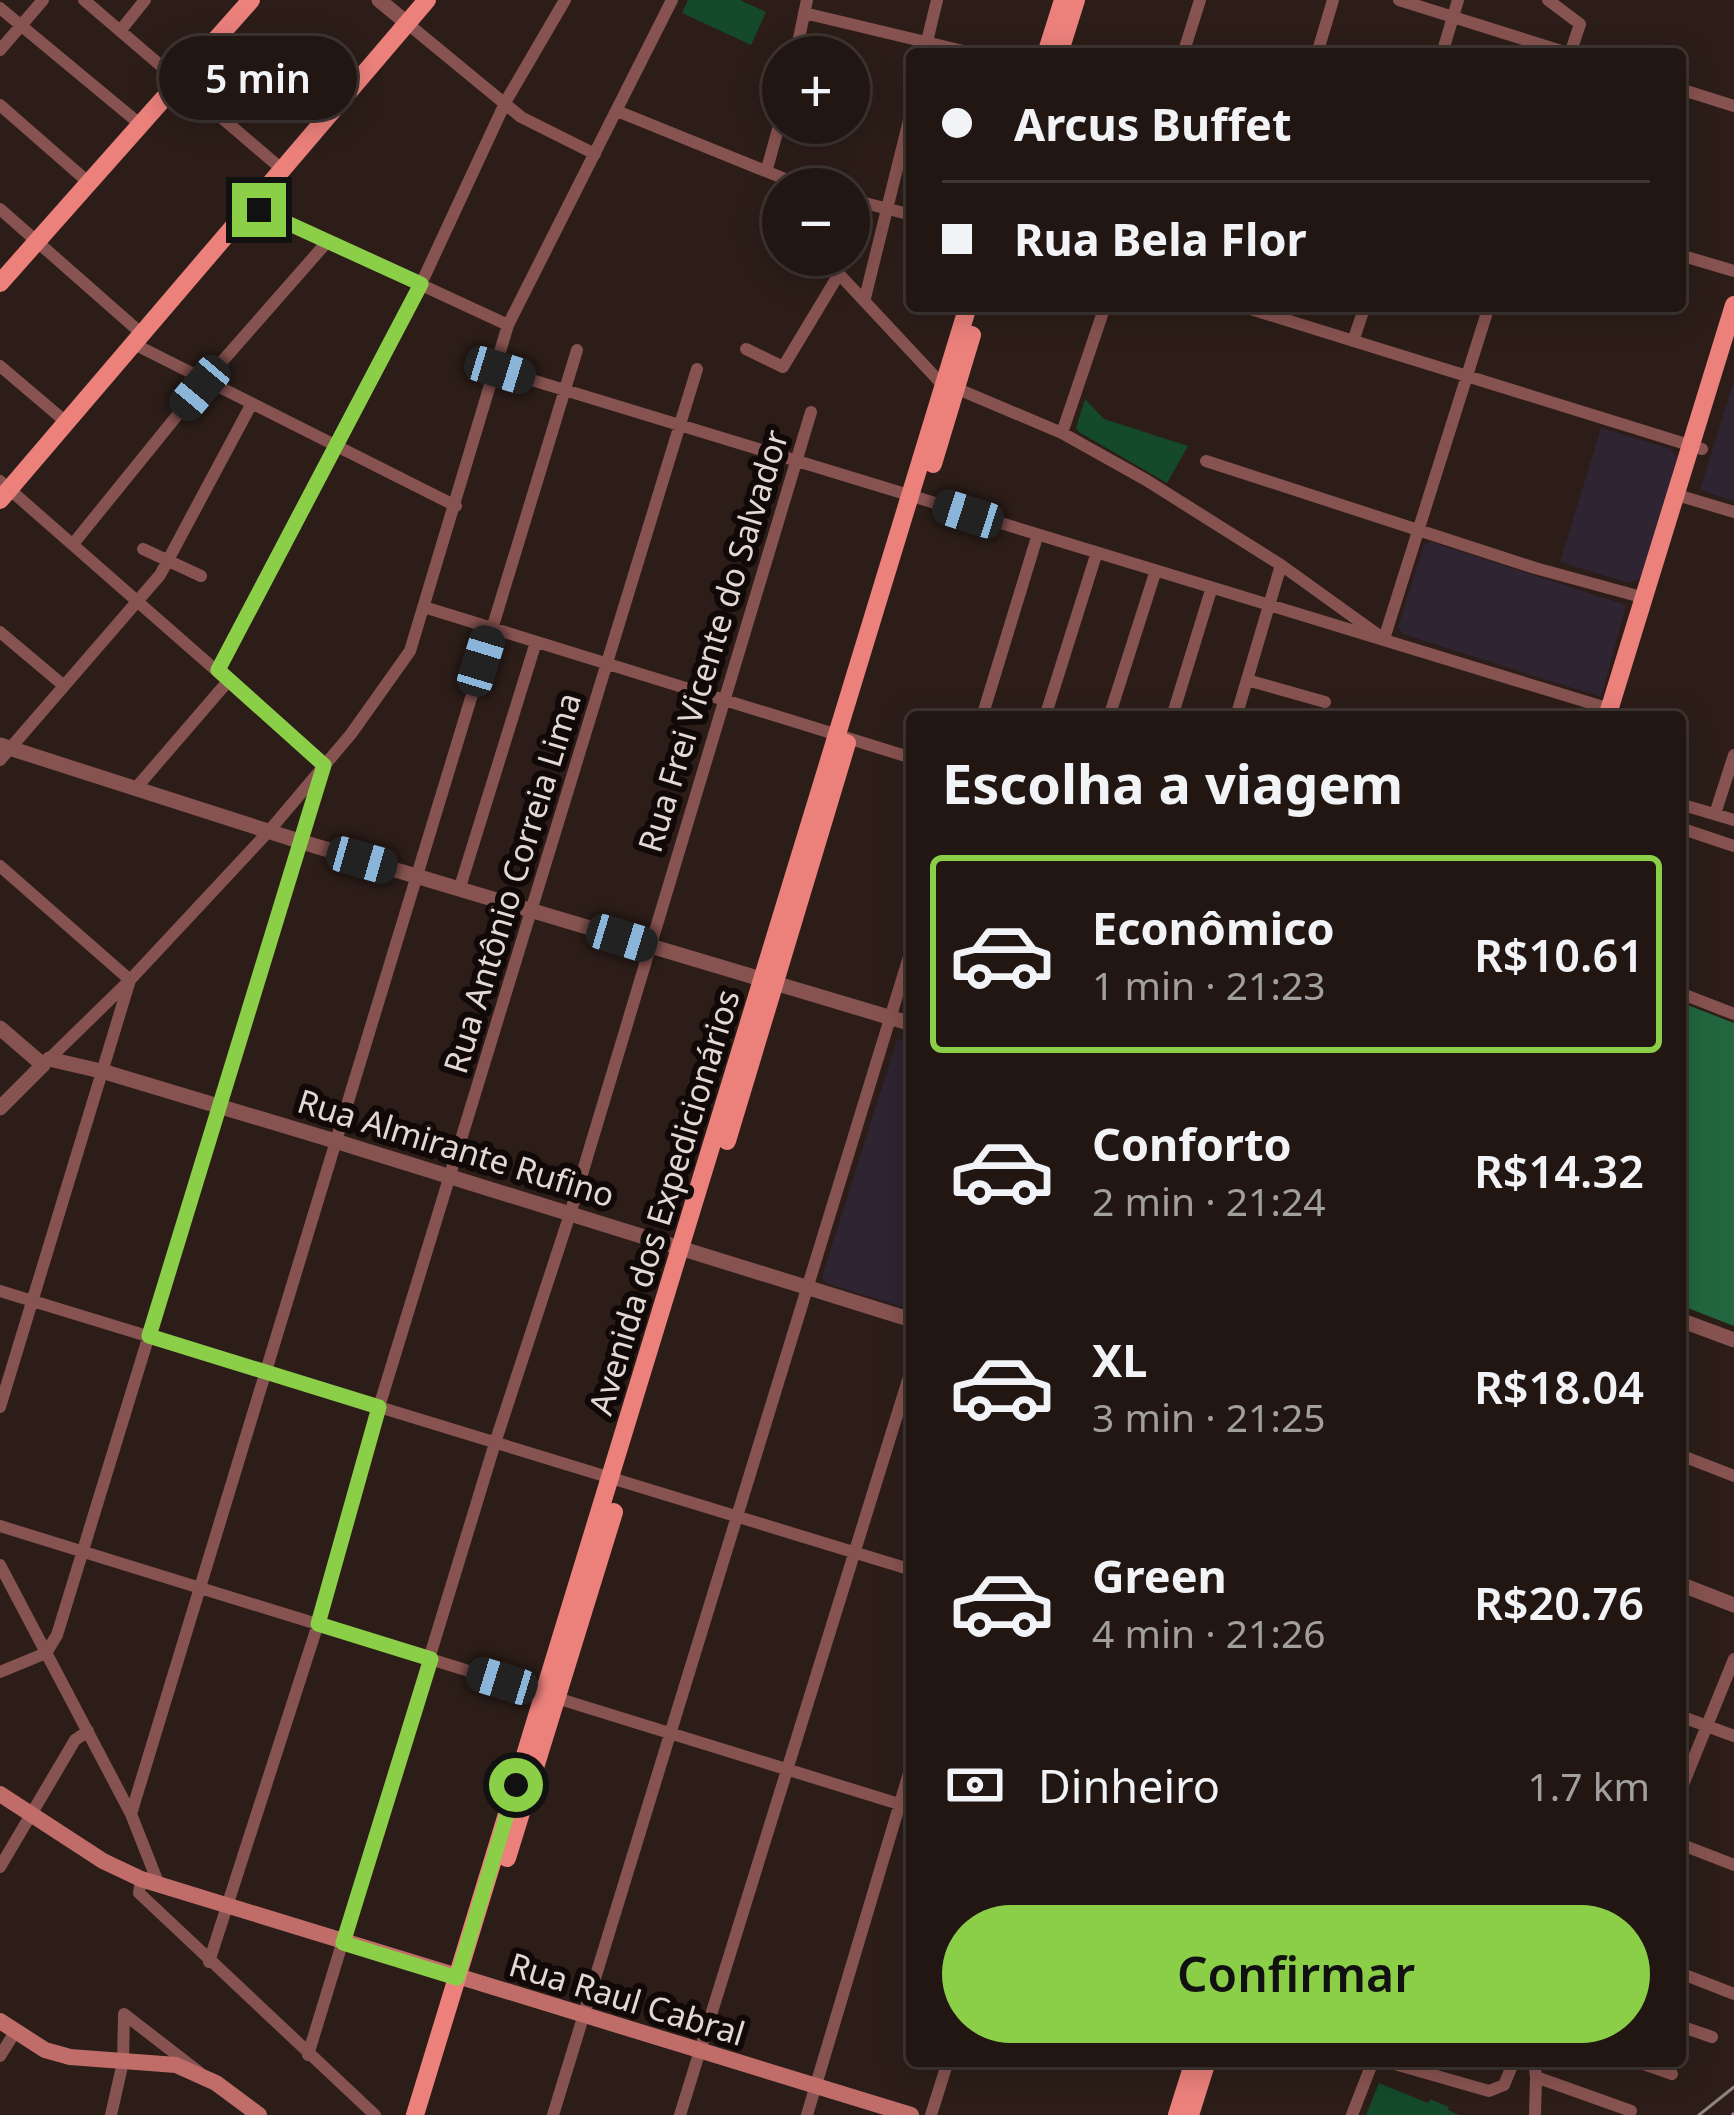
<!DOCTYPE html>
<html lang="pt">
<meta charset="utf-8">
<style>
body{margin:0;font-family:"Noto Sans",sans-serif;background:#2d2320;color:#f1f3f6;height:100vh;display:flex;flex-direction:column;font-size:45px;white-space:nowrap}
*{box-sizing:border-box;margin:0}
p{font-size:39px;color:#a29f9f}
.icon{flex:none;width:66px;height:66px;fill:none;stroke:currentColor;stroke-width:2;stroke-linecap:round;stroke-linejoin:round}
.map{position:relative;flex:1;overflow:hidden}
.side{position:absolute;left:906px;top:711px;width:780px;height:1356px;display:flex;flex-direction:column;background:#211612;border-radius:12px;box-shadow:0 6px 30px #0003,0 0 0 3px #3e3532}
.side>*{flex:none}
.top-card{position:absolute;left:906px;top:48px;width:780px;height:264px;border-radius:12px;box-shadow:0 6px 30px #0003,0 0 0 3px #3e3532;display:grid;align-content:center;height:264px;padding:0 36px;background:#211612}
.tools{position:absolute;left:762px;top:36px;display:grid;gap:24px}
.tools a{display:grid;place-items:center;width:108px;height:108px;border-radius:50%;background:#211612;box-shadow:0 6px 30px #0003,0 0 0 3px #3e3532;font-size:60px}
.end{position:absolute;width:54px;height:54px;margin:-27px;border:15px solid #8bce47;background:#111;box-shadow:0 0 0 6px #111}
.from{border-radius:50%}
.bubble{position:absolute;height:84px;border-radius:42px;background:#211612;box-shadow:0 6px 30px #0003,0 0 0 3px #3e3532;font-size:39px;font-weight:600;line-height:84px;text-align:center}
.car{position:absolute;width:36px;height:72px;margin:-36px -18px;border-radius:15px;box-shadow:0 0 9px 3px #0007;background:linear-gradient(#222 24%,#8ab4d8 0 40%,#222 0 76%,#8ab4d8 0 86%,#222 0)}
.top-card b{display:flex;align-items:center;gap:42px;height:114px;font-size:45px}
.top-card b+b{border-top:3px solid #3e3532}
.top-card i{width:30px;height:30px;background:#f1f3f6}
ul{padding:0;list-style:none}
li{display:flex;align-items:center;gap:36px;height:198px;margin:0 24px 18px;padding:0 12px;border:6px solid transparent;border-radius:12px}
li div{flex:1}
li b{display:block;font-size:45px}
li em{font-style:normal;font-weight:600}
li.on{border-color:#8bce47}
li>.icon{width:108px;height:108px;stroke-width:1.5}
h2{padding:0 36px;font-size:54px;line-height:144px}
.pay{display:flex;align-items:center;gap:30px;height:132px;padding:0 36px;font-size:45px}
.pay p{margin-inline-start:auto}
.primary-button{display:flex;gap:24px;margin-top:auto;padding:24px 36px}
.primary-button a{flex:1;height:138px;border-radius:72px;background:#8bce47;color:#111;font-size:48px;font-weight:600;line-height:138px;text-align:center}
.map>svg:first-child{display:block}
</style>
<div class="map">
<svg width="1734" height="2115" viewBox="0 0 1734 2115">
<rect width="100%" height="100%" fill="#2c1d18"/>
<!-- commercial -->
<path fill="#2f2432" d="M1734 380V501L1700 490Z
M1601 428 1671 449 1677 457 1642 578 1629 583 1560 562Z
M1431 542 1626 605 1601 697 1403 634 1398 627 1424 545Z
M908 1037 912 1038V1310L826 1283 822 1277 897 1040Z"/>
<!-- green -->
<path fill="#14492a" d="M688 0H740L766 12 751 45 682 13Z
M1085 399 1104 419 1188 446 1167 483 1079 432 1076 428Z
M1379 2083 1428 2103 1430 2099 1449 2107 1448 2110 1459 2115H1366Z"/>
<!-- forest -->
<path fill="#21663e" d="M1680 1002 1734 1023V1326L1680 1305Z"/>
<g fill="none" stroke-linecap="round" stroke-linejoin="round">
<!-- minor -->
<path stroke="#875350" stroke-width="12" d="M84 0 284 171
M1399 0 1571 54
M1548 0 1580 24 1570 54
M0 8 141 125
M804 13 976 54
M408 24 521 117 595 154
M120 31 145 0
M0 50 43 0
M924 54 937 0
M1183 54 1200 0
M1317 54 1333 0
M1442 54 1458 0
M795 57 807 0
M1680 89 1734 106
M0 105 88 182
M617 111 810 189
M767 169 783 111
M849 199 912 215
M253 207 508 325
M0 209 142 334
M827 255 839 274 939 381 1062 433 1146 480 1281 565 1384 639 1489 306
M1680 255 1734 271
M865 298 912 108
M1241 306 1702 449
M1353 341 1365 306
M134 344 456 506
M746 349 783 367 839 274
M0 366 66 422
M496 369 1610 709
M1062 433 1105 306
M1206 461 1535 568 1645 598
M0 481 324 765 57 1635 46 1653 0 1672
M1677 495 1734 512
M73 544 205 381 327 242
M143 549 201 576
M424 607 912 758
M0 632 63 685
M218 670 421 284 506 101 565 0
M1247 680 1325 702
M982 717 1037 537
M1045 717 1096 555
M1109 717 1155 573
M1172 717 1211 590
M1236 717 1281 565
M0 760 160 575 251 405
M136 788 229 680
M1680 804 1734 820
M1715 814 1734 755
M1680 828 1734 846
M0 866 130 980 0 1407
M460 887 536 642
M1680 993 1734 1014
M47 1061 130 980 269 831 351 734 410 651 508 325 672 0
M0 1291 912 1570
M1680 1455 1734 1476
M0 1526 912 1808
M0 1565 131 1814 159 1885
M1680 1716 1734 1736
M1680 1792 1734 1659
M131 1814 577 350
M1680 1844 1734 1865
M0 1867 75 1740 88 1731
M141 1879 139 1893 375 2115
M209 1962 318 1624 379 1407 697 369
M1680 1973 1734 1994
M124 2014 199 2072
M1680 2026 1712 2037
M308 2055 495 1443 570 1214 811 412
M0 2056 15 2032
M1384 2061 1489 2091 1504 2085 1514 2061
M1534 2061 1536 2077 1631 2111
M1635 2061 1672 2074
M111 2115 123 2062 124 2014
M553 2115 912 947
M680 2115 912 1367
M807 2115 912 1763
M931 2115 948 2061
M1352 2115 1373 2061
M1535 2115 1536 2077"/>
<!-- tertiary -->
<path stroke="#875350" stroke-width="15" d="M379 0 408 24
M0 745 302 842 912 1024
M0 1028 43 1065 0 1108
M49 1059 105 1072 335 1141 912 1320
M1680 1320 1734 1340
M1680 1584 1734 1605"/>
<!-- secondary -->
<path stroke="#c06d69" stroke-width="16" d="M0 1794 103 1861 141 1879 911 2115
M0 2021 45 2050 70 2057 176 2065 216 2083 259 2115"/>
<!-- primary -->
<path stroke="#ec817c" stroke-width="18" d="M1046 54 1063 0
M1059 54 1076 0
M0 283 251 0
M933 464 972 335
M0 500 427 0
M1607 717 1734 305
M727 1141 847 743
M507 1858 614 1512
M415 2115 968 306
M1177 2115 1194 2061
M1190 2115 1207 2061"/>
<!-- tram -->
<path stroke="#8f837e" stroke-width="3" d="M1699 2115 1734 2087"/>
<!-- rail -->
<path stroke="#8f837e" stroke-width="3" stroke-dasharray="15 15" stroke-linecap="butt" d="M1732 2115 1734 2113"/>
</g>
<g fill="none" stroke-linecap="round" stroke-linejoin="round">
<!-- route -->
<path stroke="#8bce47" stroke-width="15" d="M259 210 421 284 218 670 324 765 149 1336 379 1407 318 1624 431 1659 343 1943 457 1978 516 1785"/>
</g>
<g text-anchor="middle" stroke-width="12" stroke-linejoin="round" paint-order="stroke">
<!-- street labels -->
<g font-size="33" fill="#e2d8d4" stroke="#100907">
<text transform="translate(713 641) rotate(-73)" y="12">Rua Frei Vicente do Salvador</text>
<text transform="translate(512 883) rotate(-73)" y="12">Rua Antônio Correia Lima</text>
<text transform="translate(456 1148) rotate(17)" y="12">Rua Almirante Rufino</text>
<text transform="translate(664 1202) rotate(-73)" y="12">Avenida dos Expedicionários</text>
<text transform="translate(627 1999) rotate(17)" y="12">Rua Raul Cabral</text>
</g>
</g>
</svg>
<div class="tools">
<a>+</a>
<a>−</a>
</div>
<i class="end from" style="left:516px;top:1785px"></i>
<i class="end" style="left:259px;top:210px"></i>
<div class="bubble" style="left:159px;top:36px;width:198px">5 min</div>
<i class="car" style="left:500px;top:370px;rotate:107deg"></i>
<i class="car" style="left:200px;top:388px;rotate:220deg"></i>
<i class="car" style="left:968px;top:514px;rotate:288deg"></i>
<i class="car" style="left:481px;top:661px;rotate:17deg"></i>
<i class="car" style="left:362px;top:860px;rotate:106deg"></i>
<i class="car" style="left:622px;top:938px;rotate:107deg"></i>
<i class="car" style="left:502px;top:1681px;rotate:287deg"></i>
<div class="top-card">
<b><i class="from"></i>Arcus Buffet</b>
<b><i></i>Rua Bela Flor</b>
</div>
<section class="side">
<h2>Escolha a viagem</h2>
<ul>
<li class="on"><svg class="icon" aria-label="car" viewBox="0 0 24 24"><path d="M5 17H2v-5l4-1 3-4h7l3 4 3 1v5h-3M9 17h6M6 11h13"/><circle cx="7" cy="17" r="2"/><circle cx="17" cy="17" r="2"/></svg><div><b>Econômico</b><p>1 min · 21:23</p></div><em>R$10.61</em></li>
<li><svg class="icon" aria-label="car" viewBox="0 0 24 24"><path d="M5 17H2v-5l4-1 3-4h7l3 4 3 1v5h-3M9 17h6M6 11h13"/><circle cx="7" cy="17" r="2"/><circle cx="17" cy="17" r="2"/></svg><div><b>Conforto</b><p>2 min · 21:24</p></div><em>R$14.32</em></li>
<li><svg class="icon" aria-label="car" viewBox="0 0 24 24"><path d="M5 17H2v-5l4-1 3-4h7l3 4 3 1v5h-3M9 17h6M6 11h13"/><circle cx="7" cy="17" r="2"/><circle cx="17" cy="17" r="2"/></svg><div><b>XL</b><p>3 min · 21:25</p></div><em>R$18.04</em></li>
<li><svg class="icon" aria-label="car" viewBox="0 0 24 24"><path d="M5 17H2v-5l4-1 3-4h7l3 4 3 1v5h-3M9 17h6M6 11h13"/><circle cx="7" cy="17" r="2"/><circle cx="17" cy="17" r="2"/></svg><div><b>Green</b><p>4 min · 21:26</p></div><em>R$20.76</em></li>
</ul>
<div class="pay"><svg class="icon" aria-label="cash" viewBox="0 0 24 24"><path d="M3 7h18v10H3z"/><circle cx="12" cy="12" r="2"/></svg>Dinheiro<p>1.7 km</p></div>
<div class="primary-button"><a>Confirmar</a></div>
</section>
</div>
